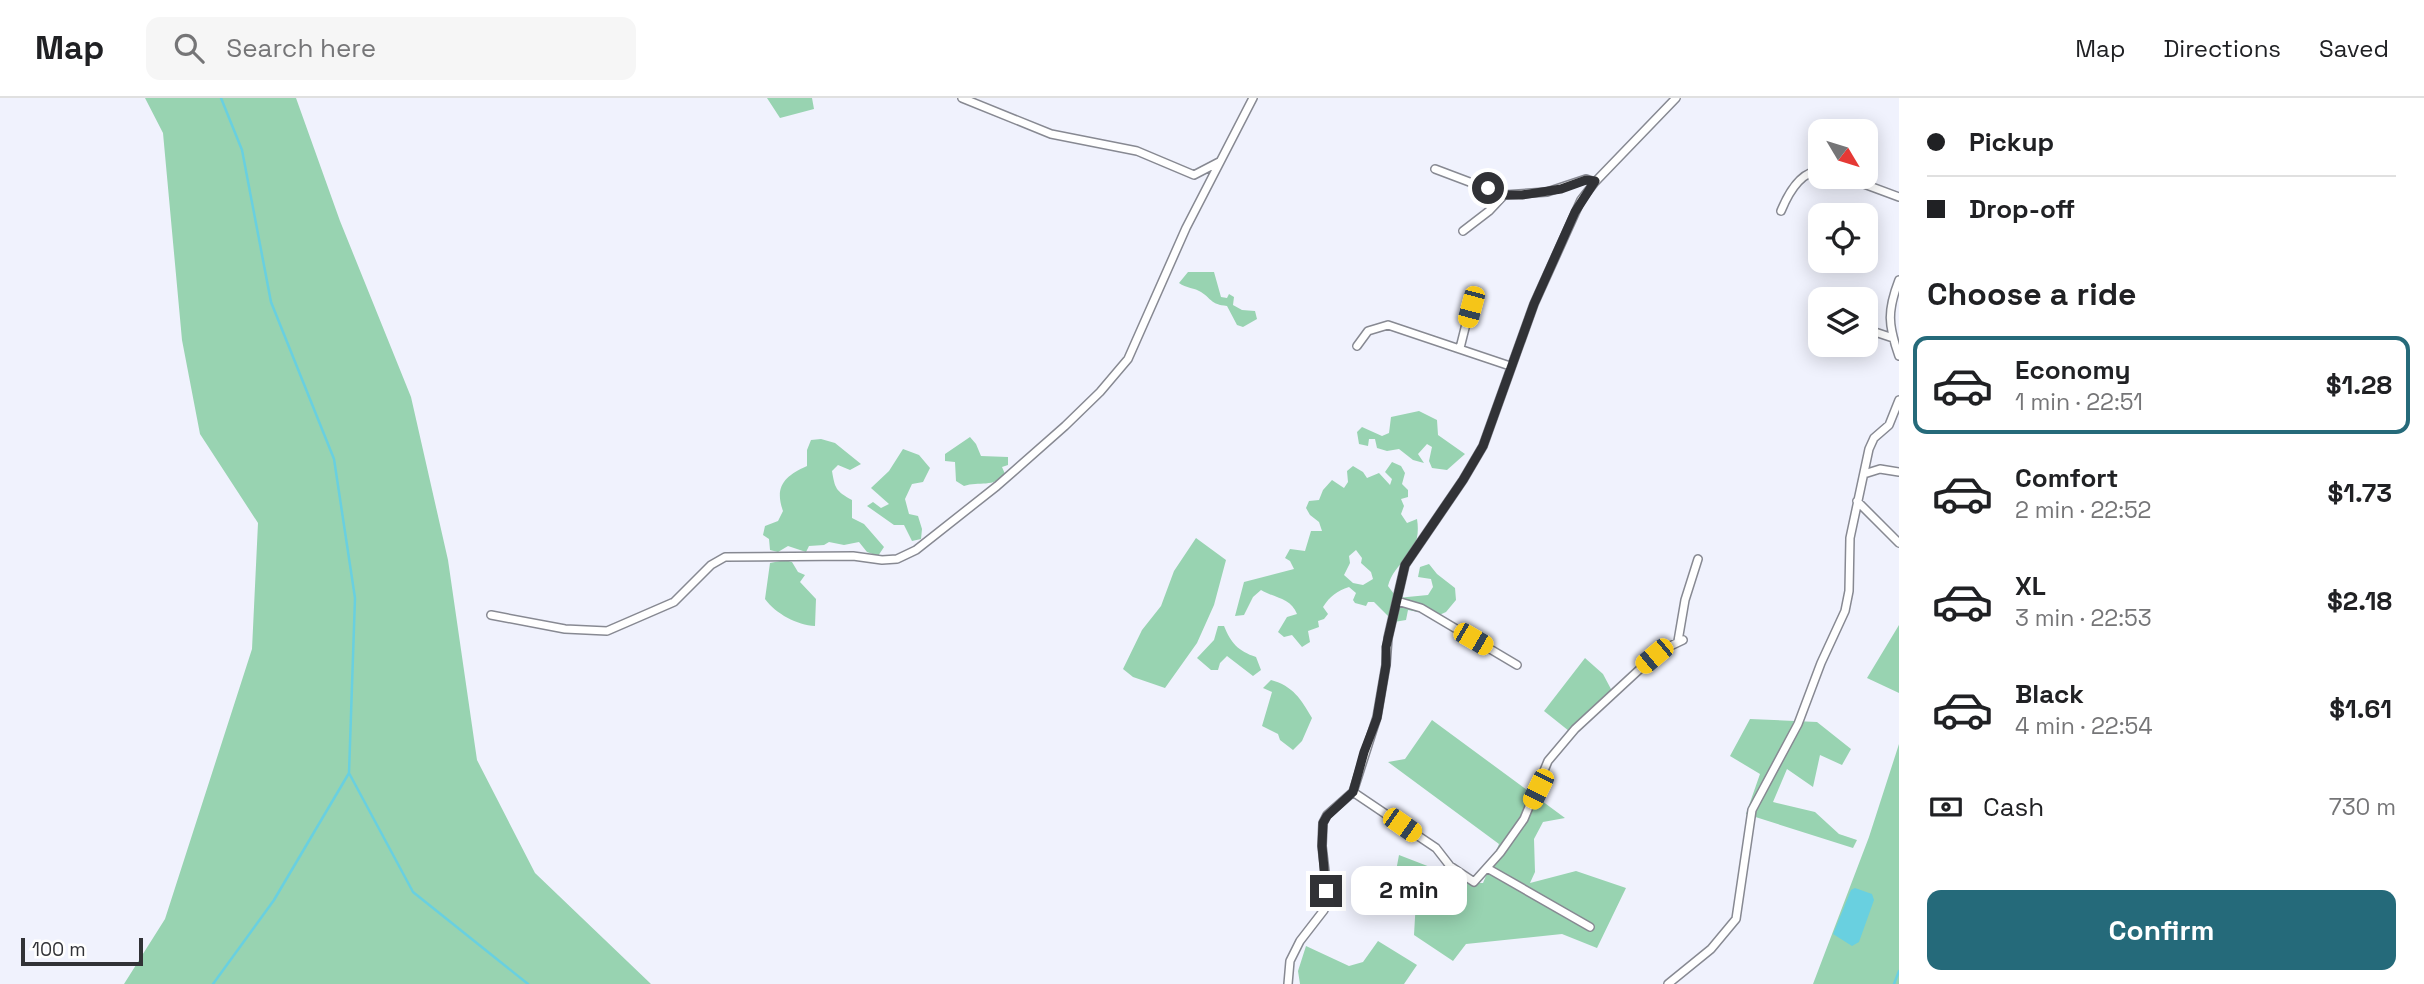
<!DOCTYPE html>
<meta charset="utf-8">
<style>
body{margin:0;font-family:"Space Grotesk",sans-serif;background:#f6f6f6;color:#202124;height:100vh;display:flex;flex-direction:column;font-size:26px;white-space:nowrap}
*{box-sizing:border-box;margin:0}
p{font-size:23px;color:#757577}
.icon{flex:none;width:38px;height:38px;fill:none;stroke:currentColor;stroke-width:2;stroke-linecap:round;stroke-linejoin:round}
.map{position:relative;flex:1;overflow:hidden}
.panel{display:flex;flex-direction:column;background:#fff;width:525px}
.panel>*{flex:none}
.hud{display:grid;align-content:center;height:154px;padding:0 28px;background:#fff}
.needle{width:46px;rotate:128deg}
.buttons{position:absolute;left:1808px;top:21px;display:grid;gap:14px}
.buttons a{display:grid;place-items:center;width:70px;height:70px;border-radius:14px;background:#fff;box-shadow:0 4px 18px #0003;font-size:35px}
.scale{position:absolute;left:21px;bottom:18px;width:122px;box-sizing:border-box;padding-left:7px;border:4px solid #313236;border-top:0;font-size:19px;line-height:24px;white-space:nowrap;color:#313236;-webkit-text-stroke:5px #fff;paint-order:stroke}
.end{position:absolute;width:32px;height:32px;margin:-16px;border:9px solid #313236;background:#fff;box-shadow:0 0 0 4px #fff}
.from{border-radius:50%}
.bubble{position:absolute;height:49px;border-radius:14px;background:#fff;box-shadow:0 4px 18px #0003;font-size:23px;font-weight:700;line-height:49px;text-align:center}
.car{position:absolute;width:21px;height:42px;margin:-21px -10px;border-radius:9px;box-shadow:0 0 5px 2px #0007;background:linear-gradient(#f5c518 24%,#345 0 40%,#f5c518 0 76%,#345 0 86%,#f5c518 0)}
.hud b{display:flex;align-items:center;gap:24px;height:66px;font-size:26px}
.hud b+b{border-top:2px solid #e0e0e0}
.hud i{width:18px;height:18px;background:#202124}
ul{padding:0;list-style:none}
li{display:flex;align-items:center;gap:21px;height:98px;margin:0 14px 10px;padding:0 14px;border:4px solid transparent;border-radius:14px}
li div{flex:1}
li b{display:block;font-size:26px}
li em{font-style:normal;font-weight:700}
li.current{border-color:#256a7a}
li>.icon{width:63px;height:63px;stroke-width:1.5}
h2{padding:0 28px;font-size:32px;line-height:84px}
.pay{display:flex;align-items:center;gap:18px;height:77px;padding:0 28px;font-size:26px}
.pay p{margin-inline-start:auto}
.primary-button{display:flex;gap:14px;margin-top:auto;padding:14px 28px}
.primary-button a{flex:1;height:80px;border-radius:14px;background:#256a7a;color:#fff;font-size:28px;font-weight:700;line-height:80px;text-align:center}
header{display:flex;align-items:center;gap:42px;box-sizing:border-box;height:98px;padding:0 35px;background:#fff;border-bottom:2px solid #e0e0e0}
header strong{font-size:33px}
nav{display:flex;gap:38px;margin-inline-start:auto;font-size:24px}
.search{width:490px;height:63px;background:#f6f6f6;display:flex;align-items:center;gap:18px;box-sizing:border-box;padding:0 24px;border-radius:14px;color:#757577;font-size:26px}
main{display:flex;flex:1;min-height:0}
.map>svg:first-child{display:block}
</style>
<header>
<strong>Map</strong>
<div class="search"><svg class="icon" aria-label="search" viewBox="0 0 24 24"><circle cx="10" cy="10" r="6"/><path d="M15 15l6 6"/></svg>Search here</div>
<nav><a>Map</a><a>Directions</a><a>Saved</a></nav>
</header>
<main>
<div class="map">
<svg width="1899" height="886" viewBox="0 0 1899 886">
<rect width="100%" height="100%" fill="#f0f2fd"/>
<!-- green -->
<path fill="#98d3b1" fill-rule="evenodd" d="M145 0H296L340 123 411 299 448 462 477 662 535 775 651 886H124L165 821 252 551 258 425 200 336 182 242 163 35Z
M767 0H812L814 11 780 20Z
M1188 174H1214L1221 199 1227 200 1229 196 1234 199 1233 207 1242 212 1255 213 1257 221 1243 229 1237 227 1227 208C1210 206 1213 202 1201 194 1195 190 1186 190 1179 185Z
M1419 313 1437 322 1438 337 1465 356 1447 372 1432 370 1429 363 1432 349 1427 346 1418 356 1424 365 1413 362 1399 351 1387 353 1377 350 1375 341H1369L1368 348 1359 346 1357 334 1362 329 1382 338 1389 335 1391 319Z
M970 339 976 346 981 358 1008 359V367L1002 369 1005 376C994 390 979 383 964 388L956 383 955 364 945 363V356Z
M821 341 835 345 861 366 850 372 838 367 832 373C835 391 836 393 852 402V420L864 426 884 449 878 458 867 454 859 444 844 447 829 444 824 447 809 448 806 454 788 448 778 454 770 452 769 441 763 437 765 428 778 423 783 413C774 388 785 378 807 368V352L811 342Z
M903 351 919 357 930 370 923 384 912 386 905 401 909 416 918 418 922 431 921 441 912 443 904 427H894L867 408 873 404 881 410 889 406 871 390 889 373Z
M1392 364 1401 368 1405 375 1402 386 1408 392V399L1401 401 1404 408 1401 416 1407 425 1417 421C1423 458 1395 461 1388 488L1397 500 1428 497 1433 489 1431 481 1418 479 1420 469 1429 466 1437 476 1455 490 1456 502 1446 514 1437 518 1428 510 1418 514 1408 512 1406 522 1394 524 1374 504H1368L1366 508 1355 505 1353 502 1356 495 1349 489C1337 493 1330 498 1323 509L1328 516 1324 521 1318 523 1319 529 1308 533 1310 544 1302 549 1292 537 1284 539 1278 534 1287 519 1297 516C1291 500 1274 500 1261 492L1253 499 1244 517 1235 518 1244 484 1294 471 1290 463 1285 460 1290 451 1305 453 1311 433H1322L1319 424 1310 417 1306 410 1309 403 1319 402 1323 392 1332 382 1344 390 1348 384 1347 373 1353 368 1363 374 1367 380 1379 375 1390 387 1392 381 1385 374ZM1356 452 1362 460 1361 465 1371 474 1373 481 1363 487 1353 485 1344 477 1350 465 1349 458Z
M1196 440 1226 462 1214 507 1197 545 1165 590 1133 579 1123 571 1142 532 1161 508 1174 473Z
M785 462 792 464 798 474 805 477 800 484 816 501 815 528C797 527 776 516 765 501L770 465Z
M1899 527V595L1867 580Z
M1218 528H1224C1231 545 1238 553 1256 559L1261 572 1253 578 1227 558 1220 565 1218 572H1211L1197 560 1214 542Z
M1585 560 1603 576 1612 593 1569 633 1544 613Z
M1271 582C1293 588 1301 601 1312 620L1302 643 1293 652 1280 642 1278 636 1262 628 1272 594 1263 590Z
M1750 621 1817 624 1851 651 1842 667 1820 657 1813 689 1787 671 1773 704 1815 714 1839 736 1857 742 1853 750 1746 716 1760 676 1730 658Z
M1432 622 1565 720 1543 724 1534 741 1535 774 1530 785 1576 773 1626 790 1597 850 1562 836 1466 846 1453 863 1414 837 1416 802 1390 805 1399 757 1443 774 1461 785H1483L1499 746 1388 664 1405 661Z
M1899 646V886H1813L1869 739Z
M1378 843 1417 867 1404 886H1300L1298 873 1306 848 1349 868 1363 864Z"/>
<!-- water -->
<path fill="#69d0e0" d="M1855 790 1872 796 1874 802 1859 844 1852 848 1833 836 1851 792Z"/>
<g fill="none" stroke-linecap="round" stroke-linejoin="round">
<!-- stream -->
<path stroke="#69d0e0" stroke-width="2.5" d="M221 0 242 52 271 204 334 361 355 500 349 675 413 794 528 886
M213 886 274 802 349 675
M1894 886 1899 873"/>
<defs>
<path id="street" d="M962 0 1051 36 1137 53 1194 77 1219 64
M1435 71 1504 97 1547 94 1586 81 1595 84
M1845 79 1899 99
M1781 113C1788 96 1800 73 1820 73
M1463 133 1489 113 1504 97
M1899 182C1887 213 1888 227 1899 258
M1866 231 1893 240
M1357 248 1368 233 1388 227 1510 268
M1460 250 1473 198
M1864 376 1880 371 1899 374
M1857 403 1899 445
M1397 503 1421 510 1517 567
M491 517 565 531 607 533 674 504 711 467 725 459 853 458 882 462 897 461 916 452 997 388 1065 328 1100 294 1128 261 1186 130 1253 0
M1678 543 1685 502 1698 461
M1353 694 1436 750 1450 768 1474 784 1500 755 1524 721 1548 663 1575 631 1654 558 1664 551 1683 542
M1487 770 1590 829
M1288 886 1290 863 1300 843 1324 812 1326 782 1322 748 1323 725 1327 717 1353 694 1377 619 1386 567 1388 540 1405 467 1463 382 1483 348 1534 206 1581 102 1595 84 1676 0
M1668 886 1711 851 1736 821 1752 712 1798 626 1821 565 1845 513 1849 493 1850 440 1869 351 1874 340 1889 327 1899 302"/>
</defs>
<!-- street casing -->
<use href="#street" stroke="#878992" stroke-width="10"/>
<!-- street -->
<use href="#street" stroke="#fff" stroke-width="7"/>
</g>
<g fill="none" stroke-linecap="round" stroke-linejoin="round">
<!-- route -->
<path stroke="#313236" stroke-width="9" d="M1326 793 1322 748 1323 725 1327 718 1353 694 1364 654 1377 620 1386 567V549L1405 467 1463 382 1483 348 1534 206 1575 114 1595 83 1586 82 1561 91 1522 97H1504L1488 90"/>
</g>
</svg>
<div class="buttons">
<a><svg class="needle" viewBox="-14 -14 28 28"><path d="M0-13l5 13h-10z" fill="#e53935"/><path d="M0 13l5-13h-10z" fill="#757577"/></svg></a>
<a><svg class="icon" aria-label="locate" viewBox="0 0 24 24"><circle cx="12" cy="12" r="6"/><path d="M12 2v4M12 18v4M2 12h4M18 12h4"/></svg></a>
<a><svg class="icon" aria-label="layers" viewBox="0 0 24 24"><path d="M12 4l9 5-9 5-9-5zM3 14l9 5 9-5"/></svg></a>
</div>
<div class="scale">100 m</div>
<i class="end from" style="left:1488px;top:90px"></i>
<i class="end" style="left:1326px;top:793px"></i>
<div class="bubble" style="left:1351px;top:768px;width:116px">2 min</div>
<i class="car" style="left:1471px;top:209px;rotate:195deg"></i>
<i class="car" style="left:1473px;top:541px;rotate:120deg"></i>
<i class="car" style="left:1654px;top:558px;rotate:230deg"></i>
<i class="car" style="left:1538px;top:691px;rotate:206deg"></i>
<i class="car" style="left:1402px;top:727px;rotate:125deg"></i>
</div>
<section class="panel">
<div class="hud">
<b><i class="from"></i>Pickup</b>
<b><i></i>Drop-off</b>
</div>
<h2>Choose a ride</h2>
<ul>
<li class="current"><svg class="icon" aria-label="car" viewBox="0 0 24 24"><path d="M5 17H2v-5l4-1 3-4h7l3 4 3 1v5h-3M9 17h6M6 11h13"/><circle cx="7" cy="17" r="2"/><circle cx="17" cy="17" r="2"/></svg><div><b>Economy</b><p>1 min · 22:51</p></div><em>$1.28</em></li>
<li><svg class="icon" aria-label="car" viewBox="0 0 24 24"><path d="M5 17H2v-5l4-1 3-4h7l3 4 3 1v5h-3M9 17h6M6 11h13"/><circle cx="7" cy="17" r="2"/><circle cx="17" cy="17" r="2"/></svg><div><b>Comfort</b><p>2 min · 22:52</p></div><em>$1.73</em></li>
<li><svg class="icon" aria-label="car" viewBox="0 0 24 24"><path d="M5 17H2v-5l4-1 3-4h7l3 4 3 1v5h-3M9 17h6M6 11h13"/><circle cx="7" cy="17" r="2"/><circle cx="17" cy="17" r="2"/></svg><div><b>XL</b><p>3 min · 22:53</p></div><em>$2.18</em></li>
<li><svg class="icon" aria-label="car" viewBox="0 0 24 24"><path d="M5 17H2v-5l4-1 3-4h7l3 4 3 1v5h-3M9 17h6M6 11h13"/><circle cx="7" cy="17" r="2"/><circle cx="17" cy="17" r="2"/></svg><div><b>Black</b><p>4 min · 22:54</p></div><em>$1.61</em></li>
</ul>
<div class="pay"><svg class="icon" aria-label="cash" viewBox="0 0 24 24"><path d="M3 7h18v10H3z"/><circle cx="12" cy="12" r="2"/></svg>Cash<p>730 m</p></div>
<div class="primary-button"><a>Confirm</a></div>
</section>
</main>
